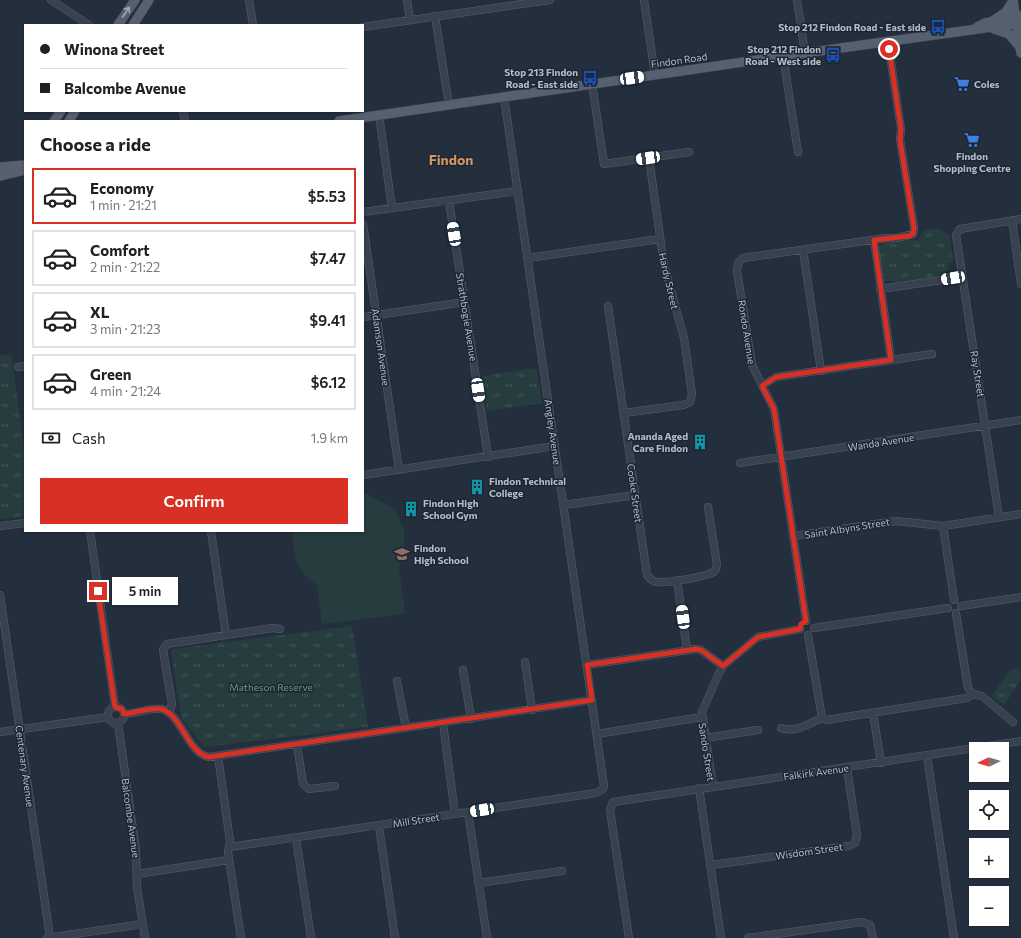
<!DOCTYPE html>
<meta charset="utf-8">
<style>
body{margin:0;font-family:Commissioner,sans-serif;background:#f2f2f2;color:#202124;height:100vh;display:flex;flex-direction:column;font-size:15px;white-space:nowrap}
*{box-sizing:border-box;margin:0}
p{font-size:13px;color:#757577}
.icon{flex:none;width:22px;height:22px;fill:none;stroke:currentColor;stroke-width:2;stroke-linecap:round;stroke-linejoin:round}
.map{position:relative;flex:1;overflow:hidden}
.drawer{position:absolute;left:24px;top:120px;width:340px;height:412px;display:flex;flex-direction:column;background:#fff;border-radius:0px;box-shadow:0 1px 3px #0004}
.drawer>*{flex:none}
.top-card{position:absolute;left:24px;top:24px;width:340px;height:88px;border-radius:0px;box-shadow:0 1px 3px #0004;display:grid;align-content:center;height:88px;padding:0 16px;background:#fff}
.needle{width:26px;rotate:265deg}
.fabs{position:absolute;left:969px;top:742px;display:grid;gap:8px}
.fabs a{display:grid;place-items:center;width:40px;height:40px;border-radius:0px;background:#fff;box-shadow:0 1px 3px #0004;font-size:20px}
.end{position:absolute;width:18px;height:18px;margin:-9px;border:5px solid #d93025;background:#fff;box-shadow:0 0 0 2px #fff}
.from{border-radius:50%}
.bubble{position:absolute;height:28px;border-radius:0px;background:#fff;box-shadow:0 1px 3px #0004;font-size:13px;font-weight:600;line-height:28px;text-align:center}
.car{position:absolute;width:12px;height:24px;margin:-12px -6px;border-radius:5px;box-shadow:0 0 3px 1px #0007;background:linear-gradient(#fff 24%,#345 0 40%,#fff 0 76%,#345 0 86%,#fff 0)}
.top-card b{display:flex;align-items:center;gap:14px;height:38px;font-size:15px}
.top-card b+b{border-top:1px solid #e0e0e0}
.top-card i{width:10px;height:10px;background:#202124}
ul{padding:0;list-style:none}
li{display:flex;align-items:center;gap:12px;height:56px;margin:0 8px 6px;padding:0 8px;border:2px solid #e0e0e0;border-radius:0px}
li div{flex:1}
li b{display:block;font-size:15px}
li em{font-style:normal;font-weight:600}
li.active{border-color:#d93025}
li>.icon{width:36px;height:36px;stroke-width:1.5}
h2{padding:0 16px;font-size:18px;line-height:48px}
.pay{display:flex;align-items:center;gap:10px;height:44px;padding:0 16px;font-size:15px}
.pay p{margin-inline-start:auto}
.cta{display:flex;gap:8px;margin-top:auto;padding:8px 16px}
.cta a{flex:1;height:46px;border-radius:0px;background:#d93025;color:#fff;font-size:16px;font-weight:600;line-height:46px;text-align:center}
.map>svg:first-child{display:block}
</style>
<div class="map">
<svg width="1021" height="938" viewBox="0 0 1021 938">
<defs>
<pattern id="park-tufts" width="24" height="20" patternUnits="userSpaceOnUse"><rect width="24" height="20" fill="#263c3f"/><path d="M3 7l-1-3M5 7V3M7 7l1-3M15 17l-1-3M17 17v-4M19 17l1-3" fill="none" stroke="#435659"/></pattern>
</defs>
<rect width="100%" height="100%" fill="#242f3e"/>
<!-- grass -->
<path fill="#263c3f" d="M363 494H367L396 510 404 531V552L399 568 405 614 322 624 317 585C295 569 294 560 293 534L294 531H363Z"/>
<!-- park -->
<path fill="url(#park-tufts)" d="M937 228 950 236 953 261 948 263 949 270C939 280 908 281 894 282V281H884L879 247 885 242 918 240 923 230Z
M11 354 25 454V516L0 519V356Z
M537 368 542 403 487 411 482 376Z
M352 626 368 727 204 747 182 719 171 652 173 649Z
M1018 668 1021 671V680L1004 705 992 696 1010 670Z"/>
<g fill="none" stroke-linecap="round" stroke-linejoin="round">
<defs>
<path id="minor" d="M51 0 89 25
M249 0 253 25
M407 0 410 20
M644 0 655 75
M797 0 805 53
M435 16 449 105
M363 27 550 0
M783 56 798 152
M592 84 604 164 689 152
M183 111 185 121
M379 115 392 208
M449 201 488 457
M363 212 518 191
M1012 220 1021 284
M363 224 399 470
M874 240 891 360
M803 250 821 371
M528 258 660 239
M880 289 963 277
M608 306 647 575C650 579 652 581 657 582 668 583 707 577 715 571L717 565 708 507
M363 317 465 302
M18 367 25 366
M762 386 776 377 932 354
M624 413 683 405 690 402 692 394 684 338 664 265 649 158
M740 463 1021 420
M363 475 555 446
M564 505 635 495
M999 517 956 235 960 229 1021 219
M0 526 25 523
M943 526 954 600
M90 531 115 707
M211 531 226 635
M793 536 896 521 943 526 1021 514
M677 580 687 650
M0 595 50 937
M961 606 1021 597
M956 613 968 688 973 694 982 696 1013 722
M806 621 774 409 752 365 737 271 738 263 743 258 886 238H897L913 234 914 228 900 139 901 129 888 42
M814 628 948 608
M808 635 822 718
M525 662 532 710
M587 665 696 649 701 650 723 666
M463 670 471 719
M397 681 406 728
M108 715a8 8 0 1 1 16 0a8 8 0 1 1-16 0Z
M169 713 172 704 163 650 167 644 273 628 280 629
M873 713 881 763
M124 714C136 714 150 707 161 709 182 714 187 753 209 757L592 700
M118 723 136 850 137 887 145 938
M443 723 455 814
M781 728C796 733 808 724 822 718L826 720 967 698 973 694
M0 732 108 717
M597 734 702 717
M705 738 758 730
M297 744 303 784 309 789 335 786
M218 756 230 841 228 852 241 938
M927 756 954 938
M713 786 702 712 719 673 723 666 758 637 800 629
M699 788 721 938
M468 812 487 938
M379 826 395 938
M296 838 311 938
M230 847 596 793 602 790 604 786 504 97
M711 865 849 846 855 843 857 835 847 768
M137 874 229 860
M478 883 562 871
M47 938 143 924
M629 938 610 810 613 802 1021 741
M748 938 862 922 870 925 873 938"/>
<path id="major" d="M1013 0 1021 53
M994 20 1006 12 1013 1
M118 25 135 0
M133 25 149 0
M977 27 985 23 1021 16
M994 29 1009 34 1019 46
M54 121 61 111
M69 121 75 111
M339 121 805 53 1021 23
M0 167 25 165
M0 176 25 170"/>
</defs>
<!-- minor casing -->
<use href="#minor" stroke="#565f6c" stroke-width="8"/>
<!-- major casing -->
<use href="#major" stroke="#414a57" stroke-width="10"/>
<!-- minor -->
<use href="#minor" stroke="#38414e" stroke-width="7"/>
<!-- major -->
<use href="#major" stroke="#56606e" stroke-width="9"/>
</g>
<!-- one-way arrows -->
<defs><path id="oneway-shaft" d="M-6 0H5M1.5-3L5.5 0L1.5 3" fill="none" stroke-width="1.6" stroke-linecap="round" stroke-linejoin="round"/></defs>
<use stroke="#a1aab7" href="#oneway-shaft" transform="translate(126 12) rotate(-56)"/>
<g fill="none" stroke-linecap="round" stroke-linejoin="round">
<!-- route -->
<path stroke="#d93025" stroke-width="5" d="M98 591 115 707 122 709 124 714C135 713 150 707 161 709 182 714 187 753 209 757L592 700 587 665 696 649 701 650 723 666 758 637 800 629 801 624 806 621 774 409 762 386 776 377 891 360 874 240 909 236 913 234 914 228 900 140 901 129 889 49"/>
</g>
<!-- icons -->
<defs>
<symbol id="bus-bare" viewBox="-9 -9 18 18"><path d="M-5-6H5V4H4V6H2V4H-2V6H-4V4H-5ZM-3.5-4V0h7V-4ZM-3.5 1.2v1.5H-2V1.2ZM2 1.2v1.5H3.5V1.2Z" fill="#1a4fb4" stroke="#1d2633" stroke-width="2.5" paint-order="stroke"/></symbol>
<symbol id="supermarket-bare" viewBox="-9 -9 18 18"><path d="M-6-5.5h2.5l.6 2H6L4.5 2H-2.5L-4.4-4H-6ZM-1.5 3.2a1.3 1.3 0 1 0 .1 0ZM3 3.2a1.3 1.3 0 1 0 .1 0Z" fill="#3f7fe0" stroke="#1d2633" stroke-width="2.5" paint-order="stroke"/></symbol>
<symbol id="building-bare" viewBox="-9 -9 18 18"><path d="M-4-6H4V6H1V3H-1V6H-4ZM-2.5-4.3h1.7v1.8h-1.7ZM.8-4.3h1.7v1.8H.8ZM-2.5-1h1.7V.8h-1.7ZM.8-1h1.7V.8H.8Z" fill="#0f9aa8" stroke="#1d2633" stroke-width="2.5" paint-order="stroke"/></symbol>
<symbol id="school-bare" viewBox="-9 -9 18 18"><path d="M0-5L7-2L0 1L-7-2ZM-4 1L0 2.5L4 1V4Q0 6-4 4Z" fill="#8d6e63" stroke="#1d2633" stroke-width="2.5" paint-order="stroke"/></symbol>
</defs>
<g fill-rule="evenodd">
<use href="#bus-bare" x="927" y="16" width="22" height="22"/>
<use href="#bus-bare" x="822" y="44" width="22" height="22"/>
<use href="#bus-bare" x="579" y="67" width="22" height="22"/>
<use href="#supermarket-bare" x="951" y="73" width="22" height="22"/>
<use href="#supermarket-bare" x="961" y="129" width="22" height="22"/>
<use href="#building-bare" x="689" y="431" width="22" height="22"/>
<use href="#building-bare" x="466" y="476" width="22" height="22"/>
<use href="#building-bare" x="400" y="498" width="22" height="22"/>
<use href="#school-bare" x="391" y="543" width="22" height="22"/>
</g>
<g text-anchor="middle" stroke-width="3" stroke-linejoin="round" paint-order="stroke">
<!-- poi labels -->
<g font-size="10" font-weight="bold" fill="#b4bcc9" stroke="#1d2633" text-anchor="end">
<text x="926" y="31">Stop 212 Findon Road - East side</text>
<text x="821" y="53">Stop 212 Findon<tspan x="821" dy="12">Road - West side</tspan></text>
<text x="578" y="76">Stop 213 Findon<tspan x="578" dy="12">Road - East side</tspan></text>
<text x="974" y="88" text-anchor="start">Coles</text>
<text x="972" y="160" text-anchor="middle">Findon<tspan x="972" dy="12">Shopping Centre</tspan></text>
<text x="688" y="440">Ananda Aged<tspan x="688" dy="12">Care Findon</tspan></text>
<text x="489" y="485" text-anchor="start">Findon Technical<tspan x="489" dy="12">College</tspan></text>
<text x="423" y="507" text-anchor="start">Findon High<tspan x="423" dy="12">School Gym</tspan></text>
<text x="414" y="552" text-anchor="start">Findon<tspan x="414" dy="12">High School</tspan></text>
</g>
<!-- street labels -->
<g font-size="10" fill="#b4bcc9" stroke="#1d2633">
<text transform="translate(679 60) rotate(-8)" y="4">Findon Road</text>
<text transform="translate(669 281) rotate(77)" y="4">Hardy Street</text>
<text transform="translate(467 317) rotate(81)" y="4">Strathbogie Avenue</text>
<text transform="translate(747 332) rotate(81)" y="4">Rondo Avenue</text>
<text transform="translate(381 347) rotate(82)" y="4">Adamson Avenue</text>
<text transform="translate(978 374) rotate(81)" y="4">Ray Street</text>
<text transform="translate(553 432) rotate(82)" y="4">Angley Avenue</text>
<text transform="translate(881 442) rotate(-9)" y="4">Wanda Avenue</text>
<text transform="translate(635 493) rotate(82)" y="4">Cooke Street</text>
<text transform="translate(847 528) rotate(-9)" y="4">Saint Albyns Street</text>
<text transform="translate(707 752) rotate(81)" y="4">Sando Street</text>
<text transform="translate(25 766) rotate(82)" y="4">Centenary Avenue</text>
<text transform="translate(816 772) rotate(-8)" y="4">Falkirk Avenue</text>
<text transform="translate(131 818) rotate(82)" y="4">Balcombe Avenue</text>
<text transform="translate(416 820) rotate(-9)" y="4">Mill Street</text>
<text transform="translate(809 851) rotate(-8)" y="4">Wisdom Street</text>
</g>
<!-- park labels -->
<g font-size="10" fill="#6b9a76" stroke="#1d2633">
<text x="271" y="691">Matheson Reserve</text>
</g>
<!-- district labels -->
<g font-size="14" font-weight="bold" fill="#d59563" stroke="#1d2633">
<text x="451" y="165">Findon</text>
</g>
</g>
</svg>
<div class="fabs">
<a><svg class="needle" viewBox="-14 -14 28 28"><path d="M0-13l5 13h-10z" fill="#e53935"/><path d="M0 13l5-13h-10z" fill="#757577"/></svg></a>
<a><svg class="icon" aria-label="locate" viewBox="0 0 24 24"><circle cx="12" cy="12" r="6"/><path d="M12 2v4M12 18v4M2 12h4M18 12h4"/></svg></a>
<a>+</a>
<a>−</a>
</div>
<i class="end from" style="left:889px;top:49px"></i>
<i class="end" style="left:98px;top:591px"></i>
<div class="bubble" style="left:112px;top:577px;width:66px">5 min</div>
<i class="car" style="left:632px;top:78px;rotate:82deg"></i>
<i class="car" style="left:648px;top:158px;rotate:262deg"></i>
<i class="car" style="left:454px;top:234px;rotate:351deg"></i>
<i class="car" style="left:953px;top:278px;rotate:261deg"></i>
<i class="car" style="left:478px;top:390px;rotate:172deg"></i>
<i class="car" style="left:683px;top:617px;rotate:352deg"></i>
<i class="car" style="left:482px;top:810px;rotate:261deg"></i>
<div class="top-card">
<b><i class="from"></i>Winona Street</b>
<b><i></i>Balcombe Avenue</b>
</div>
<section class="drawer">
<h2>Choose a ride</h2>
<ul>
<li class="active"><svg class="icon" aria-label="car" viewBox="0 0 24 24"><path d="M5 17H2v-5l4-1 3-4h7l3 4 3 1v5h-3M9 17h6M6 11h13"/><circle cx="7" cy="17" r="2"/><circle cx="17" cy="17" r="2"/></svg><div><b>Economy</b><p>1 min · 21:21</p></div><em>$5.53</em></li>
<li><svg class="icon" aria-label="car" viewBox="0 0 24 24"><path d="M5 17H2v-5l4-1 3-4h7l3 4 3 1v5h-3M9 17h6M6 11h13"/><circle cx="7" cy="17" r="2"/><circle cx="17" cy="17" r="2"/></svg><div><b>Comfort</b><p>2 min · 21:22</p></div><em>$7.47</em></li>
<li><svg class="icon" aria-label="car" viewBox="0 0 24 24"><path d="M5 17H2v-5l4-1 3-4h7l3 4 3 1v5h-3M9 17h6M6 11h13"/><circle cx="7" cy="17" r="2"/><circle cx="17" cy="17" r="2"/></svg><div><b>XL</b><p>3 min · 21:23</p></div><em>$9.41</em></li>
<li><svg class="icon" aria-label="car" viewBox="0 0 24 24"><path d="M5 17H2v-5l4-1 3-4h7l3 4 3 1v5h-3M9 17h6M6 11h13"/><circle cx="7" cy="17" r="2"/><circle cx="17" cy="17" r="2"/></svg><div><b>Green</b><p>4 min · 21:24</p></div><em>$6.12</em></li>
</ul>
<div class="pay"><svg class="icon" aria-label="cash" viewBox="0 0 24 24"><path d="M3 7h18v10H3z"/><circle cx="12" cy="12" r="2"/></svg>Cash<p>1.9 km</p></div>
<div class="cta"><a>Confirm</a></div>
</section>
</div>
